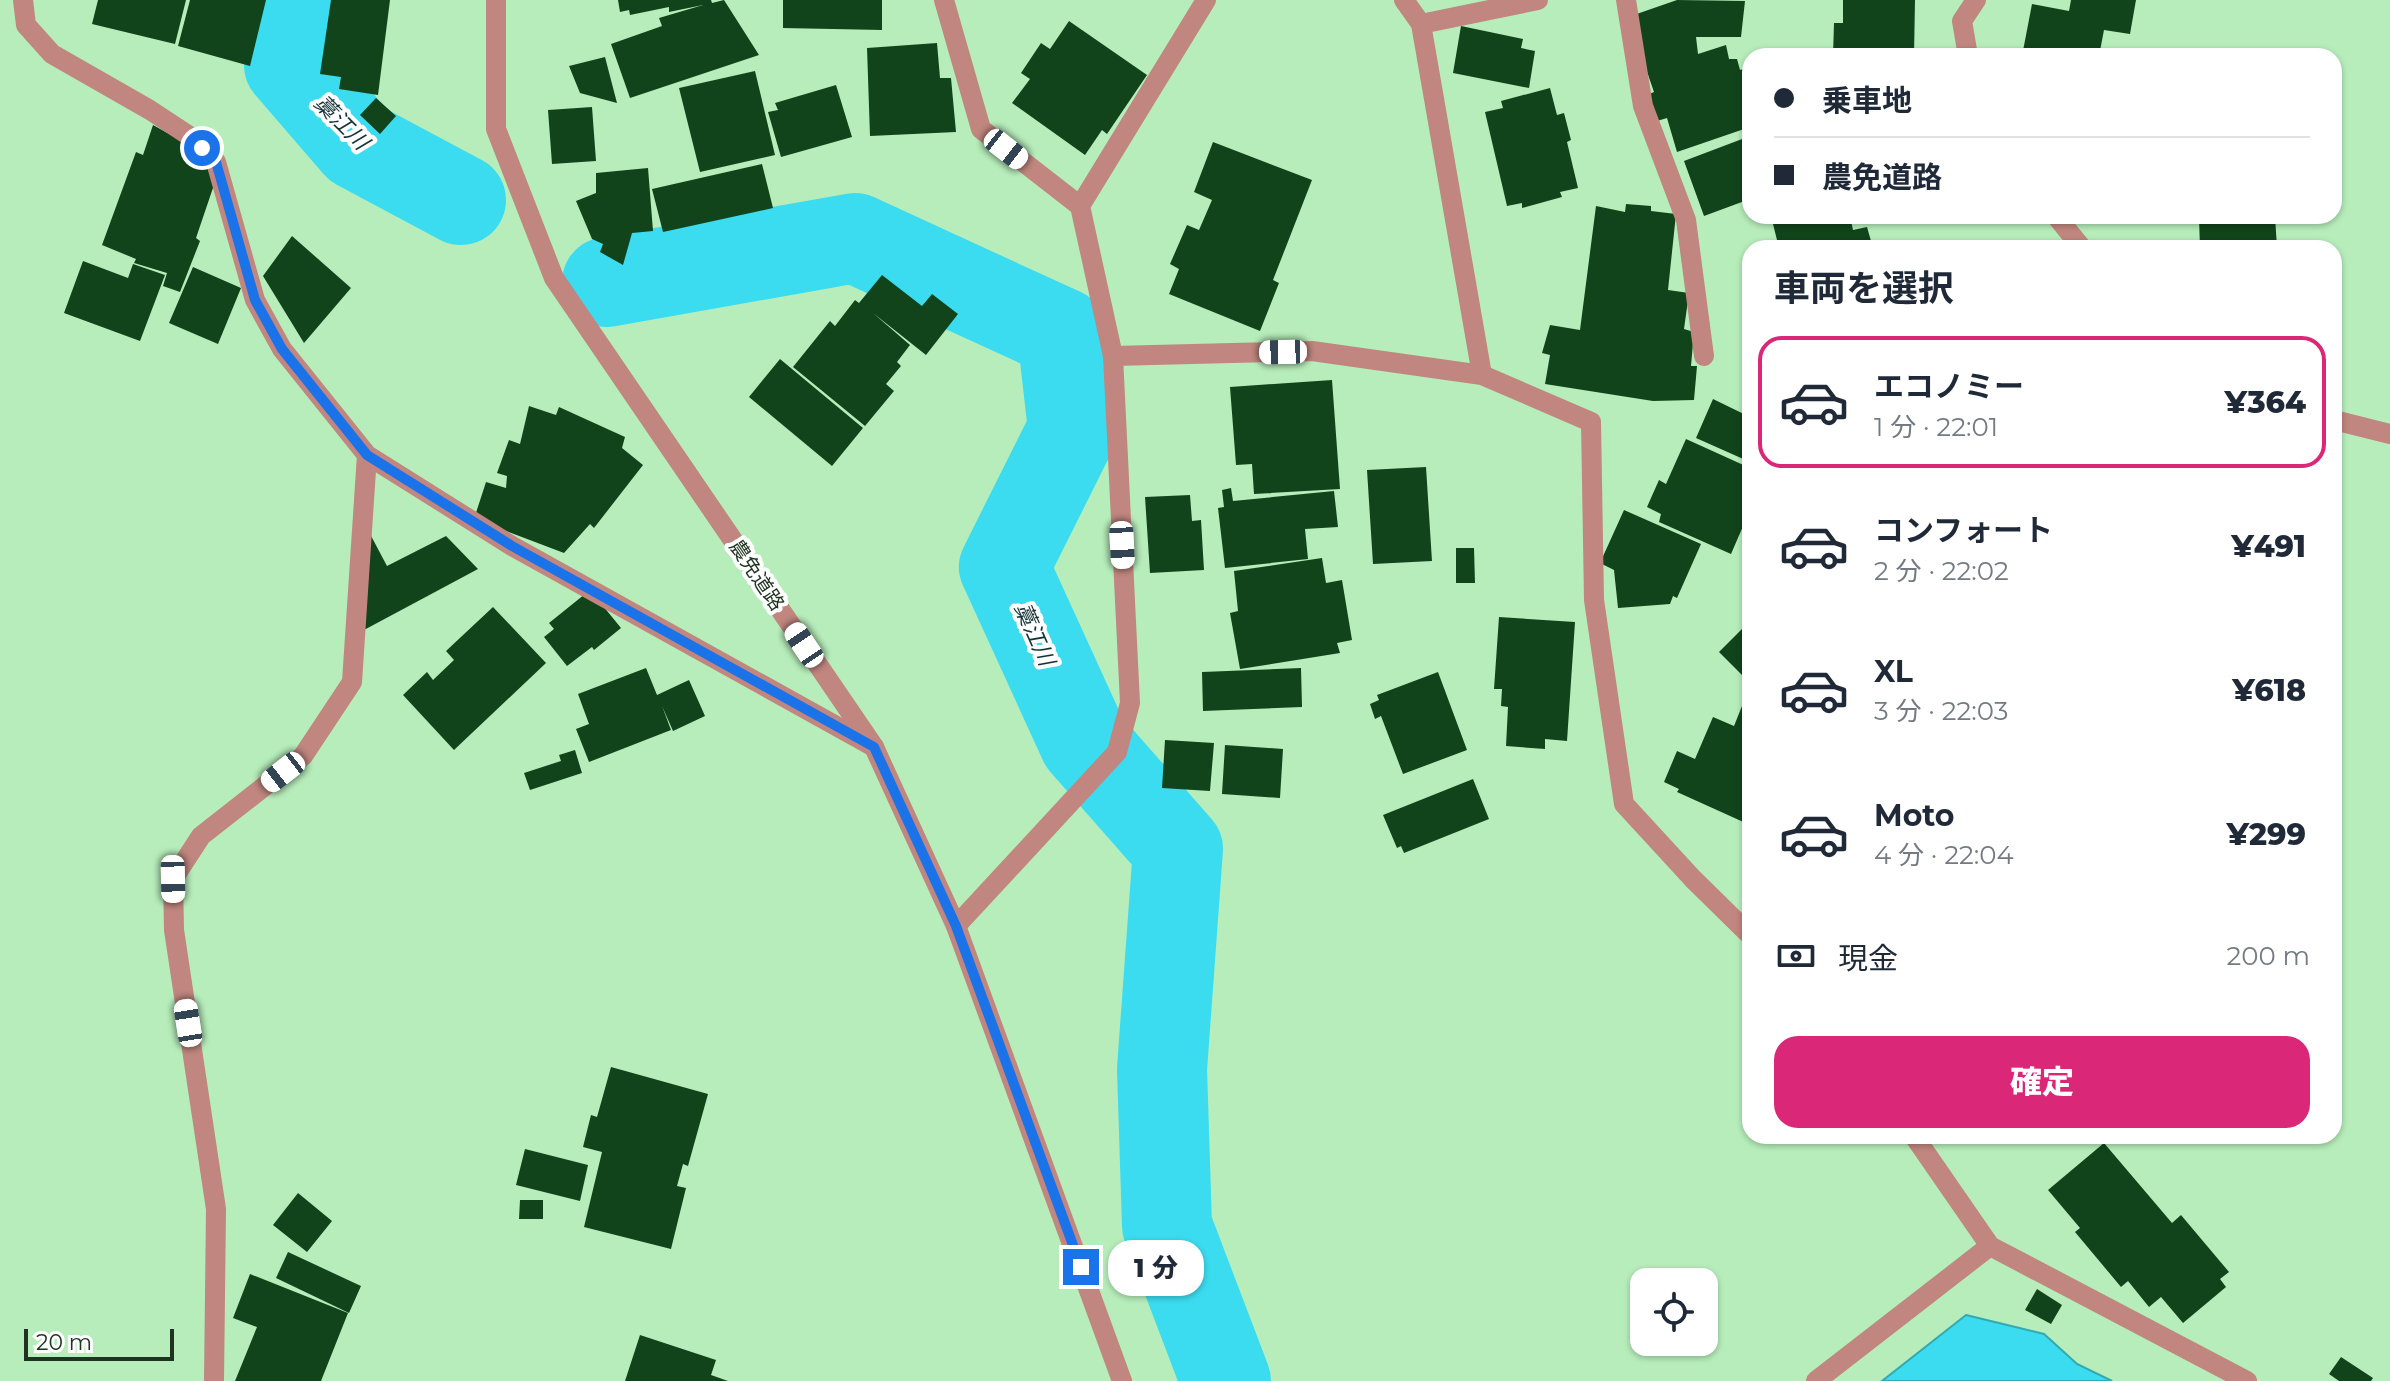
<!DOCTYPE html>
<html lang="ja">
<meta charset="utf-8">
<style>
body{margin:0;font-family:Montserrat,"Noto Sans JP",sans-serif;background:#f2f2f3;color:#1f2937;height:100vh;display:flex;flex-direction:column;font-size:30px;white-space:nowrap}
*{box-sizing:border-box;margin:0}
p{font-size:26px;color:#747a83}
.icon{flex:none;width:44px;height:44px;fill:none;stroke:currentColor;stroke-width:2;stroke-linecap:round;stroke-linejoin:round}
.map{position:relative;flex:1;overflow:hidden}
.panel{position:absolute;left:1742px;top:240px;width:600px;height:904px;display:flex;flex-direction:column;background:#fff;border-radius:24px;box-shadow:0 2px 6px #0004}
.panel>*{flex:none}
.guide{position:absolute;left:1742px;top:48px;width:600px;height:176px;border-radius:24px;box-shadow:0 2px 6px #0004;display:grid;align-content:center;height:176px;padding:0 32px;background:#fff}
.controls{position:absolute;left:1630px;top:1268px;display:grid;gap:16px}
.controls a{display:grid;place-items:center;width:88px;height:88px;border-radius:16px;background:#fff;box-shadow:0 2px 6px #0004;font-size:40px}
.scale{position:absolute;left:24px;bottom:20px;width:150px;box-sizing:border-box;padding-left:8px;border:4px solid #1e3320;border-top:0;font-size:22px;line-height:28px;white-space:nowrap;color:#1e3320;-webkit-text-stroke:6px #fefefe;paint-order:stroke}
.end{position:absolute;width:36px;height:36px;margin:-18px;border:10px solid #1a73e8;background:#fff;box-shadow:0 0 0 4px #fff}
.from{border-radius:50%}
.bubble{position:absolute;height:56px;border-radius:24px;background:#fff;box-shadow:0 2px 6px #0004;font-size:26px;font-weight:800;line-height:56px;text-align:center}
.car{position:absolute;width:24px;height:48px;margin:-24px -12px;border-radius:10px;box-shadow:0 0 6px 2px #0007;background:linear-gradient(#fff 24%,#345 0 40%,#fff 0 76%,#345 0 86%,#fff 0)}
.guide b{display:flex;align-items:center;gap:28px;height:76px;font-size:30px}
.guide b+b{border-top:2px solid #e0e1e3}
.guide i{width:20px;height:20px;background:#1f2937}
ul{padding:0;list-style:none}
li{display:flex;align-items:center;gap:24px;height:132px;margin:0 16px 12px;padding:0 16px;border:4px solid transparent;border-radius:24px}
li div{flex:1}
li b{display:block;font-size:30px}
li em{font-style:normal;font-weight:800}
li.current{border-color:#db2777}
li>.icon{width:72px;height:72px;stroke-width:1.5}
h2{padding:0 32px;font-size:36px;line-height:96px}
.pay{display:flex;align-items:center;gap:20px;height:88px;padding:0 32px;font-size:30px}
.pay p{margin-inline-start:auto}
.cta{display:flex;gap:16px;margin-top:auto;padding:16px 32px}
.cta a{flex:1;height:92px;border-radius:24px;background:#db2777;color:#fff;font-size:32px;font-weight:800;line-height:92px;text-align:center}
.map>svg:first-child{display:block}
</style>
<div class="map">
<svg width="2390" height="1381" viewBox="0 0 2390 1381">
<rect width="100%" height="100%" fill="#b7edbb"/>
<!-- water -->
<path fill="#3bdcef" stroke="#32a9b1" stroke-width="2" d="M1966 1315 2044 1334 2077 1364 2112 1381H1882Z"/>
<g fill="none" stroke-linecap="round" stroke-linejoin="round">
<!-- river -->
<path stroke="#3bdcef" stroke-width="90" d="M294 0 289 65 358 145 461 200
M607 282 855 238 1062 333 1073 429 1004 567 1084 742 1178 849 1162 1069 1167 1226 1226 1381"/>
</g>
<!-- building -->
<path fill="#11441b" d="M98 0H186L175 44 92 24Z
M190 0H266L250 66 178 46Z
M331 0H390L378 95 339 89 341 77 320 74Z
M618 0H711L712 3 724 0 759 55 630 98 611 44 662 26 659 18 703 5 669 12V7L630 15 629 10 620 12Z
M783 0H882V30L783 28Z
M1677 0 1745 1 1741 37H1696L1698 54 1726 45 1729 59H1737L1740 70 1750 67V127L1677 152 1667 118 1657 121 1647 95 1654 92 1628 17Z
M1843 0H1915L1914 56H1833L1834 23H1843Z
M2071 0H2136L2130 34 2104 30 2099 56H2022L2032 4 2069 11Z
M1069 21 1147 75 1107 134 1102 130 1085 155 1012 103 1030 79 1021 73 1041 43 1050 49Z
M1461 26 1523 39 1521 48 1535 51 1529 88 1453 73Z
M937 43 940 78H951L956 132 870 136 867 48Z
M605 57 617 103 580 93 569 66Z
M755 71 775 155 700 172 679 88Z
M836 85 852 137 781 157 768 112 778 110 775 103Z
M1550 88 1557 115 1564 113 1571 140 1567 142 1578 188 1560 192 1562 197 1522 208V203L1507 206 1485 112 1503 108 1501 101Z
M376 98 396 116 380 134 360 115Z
M592 107 596 161 552 164 548 110Z
M153 125 193 147 216 179 196 238 200 241 180 292 163 286 167 273 134 263 136 259 102 245 136 152 143 155Z
M1750 136V199L1704 216 1684 161Z
M1213 142 1312 180 1273 280 1279 283 1260 331 1169 294 1179 269 1170 264 1187 225 1199 230 1212 200 1194 192Z
M762 164 773 208 663 232 652 189Z
M648 168 653 231 632 233 623 265 600 252 603 244 592 239 576 201 596 193V173Z
M1626 204 1651 206V211L1676 214 1668 290 1689 293 1684 329 1694 332 1691 366H1697L1694 400 1653 401 1545 384 1550 355 1542 353 1550 325 1580 330 1596 206 1625 212Z
M1771 216H1850L1853 230 1867 227 1873 248H1779Z
M2275 216 2277 248H2200L2199 218Z
M292 236 351 288 304 343 263 276Z
M83 261 128 278 133 264 165 275 140 341 64 313Z
M193 267 241 288 218 344 169 323Z
M882 275 922 306 932 294 958 314 926 355 873 313 910 345 897 362 901 366 886 384 894 391 865 426 793 367 830 321 835 326 855 300 859 303Z
M780 359 863 428 832 466 749 397Z
M1332 380 1340 489 1254 494 1252 464 1236 465 1230 387Z
M1713 399 1750 417V462L1696 438Z
M529 406 556 415 559 407 625 437 622 448 643 465 594 528 590 524 564 553 474 519 486 482 506 488 507 476 497 473 509 440 520 444Z
M1686 439 1750 468V527L1744 524 1731 554 1659 522 1661 514 1647 507 1659 480 1666 484Z
M1426 467 1432 561 1373 564 1367 470Z
M1231 488 1233 501 1334 491 1338 527 1305 529 1308 559 1225 568 1218 508 1224 507 1222 490Z
M1190 495 1192 521 1201 520 1204 570 1150 573 1145 497Z
M1624 510 1701 544 1677 598 1673 596 1670 604 1618 608 1614 570 1600 563Z
M369 532 387 566 446 536 478 569 364 630Z
M1456 548H1474L1475 583H1456Z
M1322 558 1326 583 1342 580 1352 640 1337 643 1340 653 1240 669 1230 613 1238 611 1234 571Z
M590 590 621 628 594 650 592 647 567 666 544 637 554 629 549 623Z
M493 607 546 663 454 750 403 695 427 672 433 680 454 660 446 651Z
M1499 617 1575 622 1567 741 1545 739V749L1506 746 1508 707 1501 706 1502 689H1494Z
M1750 621V683L1719 652Z
M646 668 657 695 689 680 705 716 673 731 662 706 671 730 589 762 576 729 589 724 578 694Z
M1301 668 1302 707 1203 711 1202 672Z
M1438 672 1467 750 1403 774 1381 716 1375 719 1370 704 1379 700 1377 695Z
M1746 696 1750 698V825L1677 792 1679 789 1664 782 1677 751 1695 759 1713 717 1734 726Z
M1165 740 1214 743 1210 791 1162 788Z
M1225 745 1283 749 1280 798 1222 794Z
M575 750 582 773 530 790 524 773 561 761 559 755Z
M1473 779 1489 819 1404 853 1401 846 1397 848 1383 815Z
M611 1067 708 1094 688 1166 683 1164 677 1186 686 1188 671 1249 584 1227 602 1152 583 1147 591 1115 597 1117Z
M2104 1143 2172 1223 2181 1215 2229 1272 2220 1279 2226 1287 2183 1323 2161 1297 2149 1307 2128 1281 2121 1287 2075 1232 2080 1228 2048 1190Z
M525 1149 588 1165 580 1201 516 1185Z
M298 1193 332 1221 307 1252 273 1225Z
M520 1200H543V1219H519Z
M288 1252 361 1286 349 1313 276 1278Z
M250 1274 348 1313 321 1381H235L257 1327 233 1318Z
M2037 1289 2062 1305 2051 1324 2025 1310Z
M640 1335 716 1360 711 1375 728 1381H625Z
M2341 1357 2373 1378 2371 1381H2339L2329 1374Z"/>
<g fill="none" stroke-linecap="round" stroke-linejoin="round">
<!-- minor -->
<path stroke="#c0867f" stroke-width="20" d="M23 0 26 25 52 54 150 110 188 135 216 162 255 300 282 349 367 455 512 546 874 747
M944 0 981 129 1080 206 1113 356 1130 703 1117 752 956 926
M1404 0 1421 24 1482 375 1591 422 1594 600 1624 804 1693 879 1750 935
M1626 0 1643 106 1686 220 1704 356
M1421 24 1538 0
M1968 56 1962 21 1976 0
M1080 206 1206 0
M2056 216 2082 248
M1113 356 1312 351 1482 375
M2334 420 2390 434
M1914 1136 1990 1246 2247 1381
M214 1381 216 1209 174 930 173 879 201 836 303 756 352 682 367 455
M1816 1381 1990 1246"/>
<!-- tertiary -->
<path stroke="#c0867f" stroke-width="20" d="M496 0V129L554 278 874 747 956 926 1122 1381"/>
</g>
<g fill="none" stroke-linecap="round" stroke-linejoin="round">
<!-- route -->
<path stroke="#1a73e8" stroke-width="10" d="M202 148 216 162 255 300 282 349 367 455 512 546 874 747 956 926 1081 1267"/>
</g>
<g text-anchor="middle" stroke-width="8" stroke-linejoin="round" paint-order="stroke">
<!-- street labels -->
<g font-size="20" fill="#1e3320" stroke="#fefefe">
<text transform="translate(757 575) rotate(56)" y="7">農免道路</text>
</g>
<!-- water labels -->
<g font-size="22" font-style="italic" fill="#143438" stroke="#fefefe">
<text transform="translate(342 122) rotate(45)" y="8">藁江川</text>
<text transform="translate(1035 634) rotate(66)" y="8">藁江川</text>
</g>
</g>
</svg>
<div class="controls">
<a><svg class="icon" aria-label="locate" viewBox="0 0 24 24"><circle cx="12" cy="12" r="6"/><path d="M12 2v4M12 18v4M2 12h4M18 12h4"/></svg></a>
</div>
<div class="scale">20 m</div>
<i class="end from" style="left:202px;top:148px"></i>
<i class="end" style="left:1081px;top:1267px"></i>
<div class="bubble" style="left:1108px;top:1240px;width:96px">1 分</div>
<i class="car" style="left:1006px;top:149px;rotate:128deg"></i>
<i class="car" style="left:1283px;top:352px;rotate:269deg"></i>
<i class="car" style="left:1122px;top:545px;rotate:177deg"></i>
<i class="car" style="left:804px;top:645px;rotate:326deg"></i>
<i class="car" style="left:283px;top:772px;rotate:232deg"></i>
<i class="car" style="left:173px;top:879px;rotate:179deg"></i>
<i class="car" style="left:188px;top:1023px;rotate:351deg"></i>
<div class="guide">
<b><i class="from"></i>乗車地</b>
<b><i></i>農免道路</b>
</div>
<section class="panel">
<h2>車両を選択</h2>
<ul>
<li class="current"><svg class="icon" aria-label="car" viewBox="0 0 24 24"><path d="M5 17H2v-5l4-1 3-4h7l3 4 3 1v5h-3M9 17h6M6 11h13"/><circle cx="7" cy="17" r="2"/><circle cx="17" cy="17" r="2"/></svg><div><b>エコノミー</b><p>1 分 · 22:01</p></div><em>¥364</em></li>
<li><svg class="icon" aria-label="car" viewBox="0 0 24 24"><path d="M5 17H2v-5l4-1 3-4h7l3 4 3 1v5h-3M9 17h6M6 11h13"/><circle cx="7" cy="17" r="2"/><circle cx="17" cy="17" r="2"/></svg><div><b>コンフォート</b><p>2 分 · 22:02</p></div><em>¥491</em></li>
<li><svg class="icon" aria-label="car" viewBox="0 0 24 24"><path d="M5 17H2v-5l4-1 3-4h7l3 4 3 1v5h-3M9 17h6M6 11h13"/><circle cx="7" cy="17" r="2"/><circle cx="17" cy="17" r="2"/></svg><div><b>XL</b><p>3 分 · 22:03</p></div><em>¥618</em></li>
<li><svg class="icon" aria-label="car" viewBox="0 0 24 24"><path d="M5 17H2v-5l4-1 3-4h7l3 4 3 1v5h-3M9 17h6M6 11h13"/><circle cx="7" cy="17" r="2"/><circle cx="17" cy="17" r="2"/></svg><div><b>Moto</b><p>4 分 · 22:04</p></div><em>¥299</em></li>
</ul>
<div class="pay"><svg class="icon" aria-label="cash" viewBox="0 0 24 24"><path d="M3 7h18v10H3z"/><circle cx="12" cy="12" r="2"/></svg>現金<p>200 m</p></div>
<div class="cta"><a>確定</a></div>
</section>
</div>
